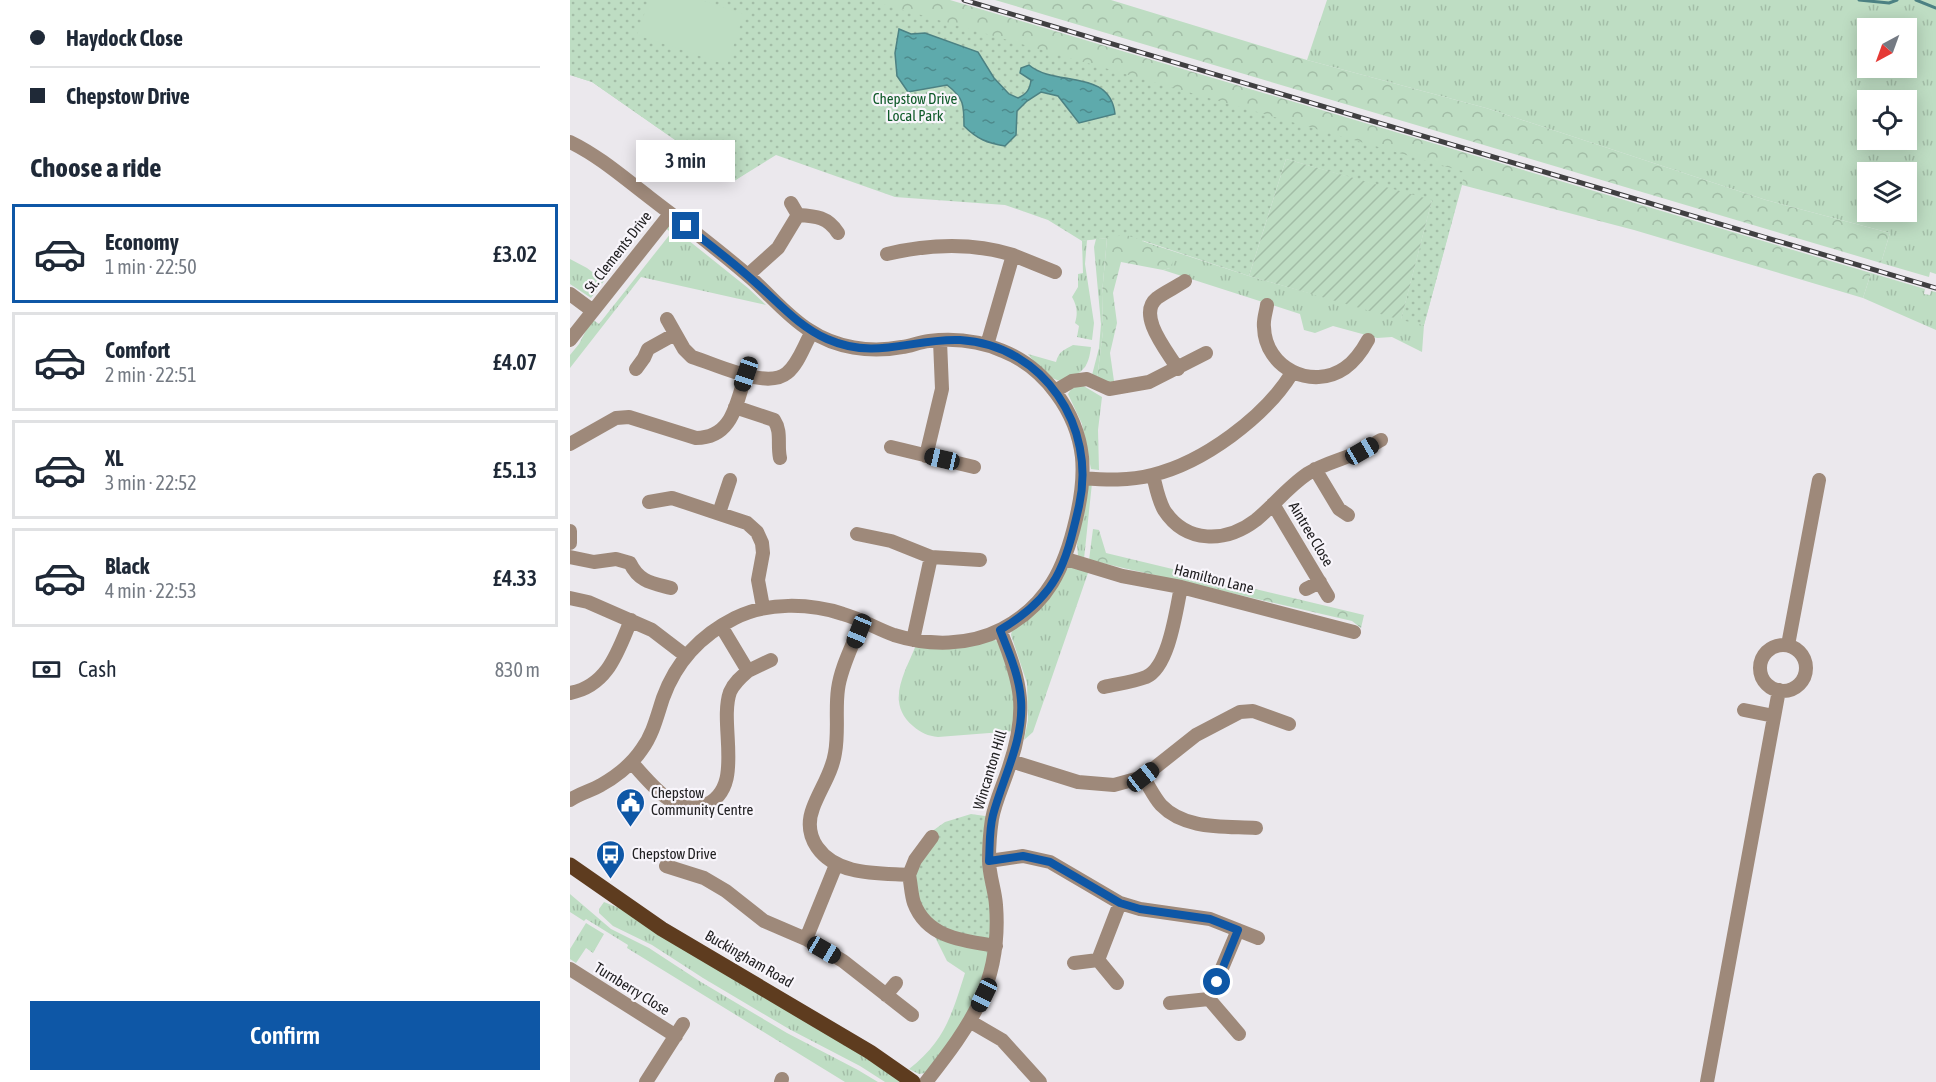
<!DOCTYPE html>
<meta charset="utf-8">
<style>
body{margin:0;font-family:"Asap Condensed",sans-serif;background:#f6f6f7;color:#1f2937;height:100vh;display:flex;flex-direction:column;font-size:22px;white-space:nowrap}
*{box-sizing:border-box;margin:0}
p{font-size:20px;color:#747a83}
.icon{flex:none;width:33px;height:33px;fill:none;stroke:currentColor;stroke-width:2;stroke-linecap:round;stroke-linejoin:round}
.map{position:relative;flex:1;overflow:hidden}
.panel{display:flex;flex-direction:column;background:#fff;width:570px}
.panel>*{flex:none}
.hud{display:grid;align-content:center;height:132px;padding:0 30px;background:#fff}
.needle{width:39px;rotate:221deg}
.controls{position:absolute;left:1287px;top:18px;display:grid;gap:12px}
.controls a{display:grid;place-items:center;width:60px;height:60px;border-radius:0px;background:#fff;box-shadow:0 3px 15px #0003;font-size:30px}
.end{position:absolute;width:27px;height:27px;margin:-14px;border:8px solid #0e57a6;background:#fff;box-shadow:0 0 0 3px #fff}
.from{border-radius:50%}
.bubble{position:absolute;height:42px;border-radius:0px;background:#fff;box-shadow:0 3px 15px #0003;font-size:20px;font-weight:600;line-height:42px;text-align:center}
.car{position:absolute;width:18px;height:36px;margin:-18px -9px;border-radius:8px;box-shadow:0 0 4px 2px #0007;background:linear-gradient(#222 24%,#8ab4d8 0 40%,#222 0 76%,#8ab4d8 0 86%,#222 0)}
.hud b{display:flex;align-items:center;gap:21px;height:57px;font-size:22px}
.hud b+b{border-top:2px solid #e0e1e3}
.hud i{width:15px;height:15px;background:#1f2937}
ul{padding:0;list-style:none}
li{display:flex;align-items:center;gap:18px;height:99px;margin:0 12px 9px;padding:0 18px;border:3px solid #e0e1e3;border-radius:0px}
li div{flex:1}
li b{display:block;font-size:22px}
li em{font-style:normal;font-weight:600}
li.active{border-color:#0e57a6}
li>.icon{width:54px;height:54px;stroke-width:1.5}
h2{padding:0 30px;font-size:27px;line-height:72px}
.pay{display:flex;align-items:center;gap:15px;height:66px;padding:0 30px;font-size:22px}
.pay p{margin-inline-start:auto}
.cta{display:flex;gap:12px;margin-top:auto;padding:12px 30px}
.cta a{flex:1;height:69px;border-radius:0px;background:#0e57a6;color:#fff;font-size:24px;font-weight:600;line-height:69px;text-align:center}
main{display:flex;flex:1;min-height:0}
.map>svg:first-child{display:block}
</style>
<main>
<section class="panel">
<div class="hud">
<b><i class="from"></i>Haydock Close</b>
<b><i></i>Chepstow Drive</b>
</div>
<h2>Choose a ride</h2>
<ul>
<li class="active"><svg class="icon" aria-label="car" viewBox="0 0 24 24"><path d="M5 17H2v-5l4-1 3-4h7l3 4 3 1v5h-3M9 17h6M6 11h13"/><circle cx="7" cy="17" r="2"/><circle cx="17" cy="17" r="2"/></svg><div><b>Economy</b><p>1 min · 22:50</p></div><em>£3.02</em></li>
<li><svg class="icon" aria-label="car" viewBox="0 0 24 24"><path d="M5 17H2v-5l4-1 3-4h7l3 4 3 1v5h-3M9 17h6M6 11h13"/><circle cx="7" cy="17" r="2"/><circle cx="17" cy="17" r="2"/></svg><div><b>Comfort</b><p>2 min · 22:51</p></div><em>£4.07</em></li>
<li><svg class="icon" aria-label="car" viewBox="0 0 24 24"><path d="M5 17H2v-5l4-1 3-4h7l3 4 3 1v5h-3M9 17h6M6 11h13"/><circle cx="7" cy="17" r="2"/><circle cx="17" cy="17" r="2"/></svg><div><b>XL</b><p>3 min · 22:52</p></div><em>£5.13</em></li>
<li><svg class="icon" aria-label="car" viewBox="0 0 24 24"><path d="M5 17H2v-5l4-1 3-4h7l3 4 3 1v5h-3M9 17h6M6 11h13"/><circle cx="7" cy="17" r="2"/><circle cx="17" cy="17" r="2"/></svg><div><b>Black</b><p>4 min · 22:53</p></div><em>£4.33</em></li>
</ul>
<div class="pay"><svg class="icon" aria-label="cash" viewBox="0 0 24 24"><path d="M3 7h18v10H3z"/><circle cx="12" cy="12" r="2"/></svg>Cash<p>830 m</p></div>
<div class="cta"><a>Confirm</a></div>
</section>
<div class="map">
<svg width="1366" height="1082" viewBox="0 0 1366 1082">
<defs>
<pattern id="grass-tufts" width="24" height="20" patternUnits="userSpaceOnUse" patternTransform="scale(1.5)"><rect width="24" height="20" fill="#beddc3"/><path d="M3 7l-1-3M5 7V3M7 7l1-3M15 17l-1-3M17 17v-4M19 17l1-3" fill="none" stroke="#a3bda7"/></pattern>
<pattern id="forest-crowns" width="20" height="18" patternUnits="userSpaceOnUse" patternTransform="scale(1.5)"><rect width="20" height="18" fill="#beddc3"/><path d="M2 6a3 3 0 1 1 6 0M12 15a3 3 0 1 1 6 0" fill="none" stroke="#a3bda7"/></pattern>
<pattern id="park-dots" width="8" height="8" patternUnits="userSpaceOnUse" patternTransform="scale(1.5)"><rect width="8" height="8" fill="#beddc3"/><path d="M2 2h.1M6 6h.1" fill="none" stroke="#a3bda7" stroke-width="1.8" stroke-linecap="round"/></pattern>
<pattern id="garden-furrows" width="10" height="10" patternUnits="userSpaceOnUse" patternTransform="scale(1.5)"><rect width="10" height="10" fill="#beddc3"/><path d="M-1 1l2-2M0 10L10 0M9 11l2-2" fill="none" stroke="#a3bda7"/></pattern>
<pattern id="water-ripples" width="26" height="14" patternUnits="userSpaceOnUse" patternTransform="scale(1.5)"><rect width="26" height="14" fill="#5eaaac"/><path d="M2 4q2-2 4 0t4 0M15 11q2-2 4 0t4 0" fill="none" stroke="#4d8a8c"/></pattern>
</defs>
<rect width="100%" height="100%" fill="#ebe8ed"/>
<!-- grass -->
<path fill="url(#grass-tufts)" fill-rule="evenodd" d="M757 0H1366V279V274L1360 272 1359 277 1311 263 1320 233 1196 200 916 108 737 60ZM1298 28H1336V68H1298ZM1298 100H1336V140H1298ZM1298 172H1336V212H1298Z
M98 224 178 288 196 305 71 277 0 368V355L9 344 22 319 29 324 101 233 95 227Z
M537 238 532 294 533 331 527 379 522 375 529 348 531 324 524 247 526 239Z
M517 240 515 264 524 323 522 340 507 337 509 326 505 323C508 313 507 306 502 297L508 287V274L513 273 512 241Z
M572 241 679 276 854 325 852 352 822 337 807 338 763 326 745 333 734 330 730 314 593 270 600 268Z
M0 259 17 268 34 281 21 298 0 284Z
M1301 273 1355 289 1354 294 1360 295 1361 291 1366 292V330L1293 298Z
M503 345 521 347C519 362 516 371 501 377 496 379 492 382 487 380 477 377 464 362 458 354L486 362C489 351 494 350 503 345Z
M512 385 532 397 528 430 529 470 521 469 512 424 498 394 502 388Z
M522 483 514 559 508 556 507 544 518 485Z
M500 566 519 570 463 732 454 740 458 720 457 683 441 635 442 630Z
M418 640H425L431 644 446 688 445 731 368 737C358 736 351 733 343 726 315 702 335 673 346 645Z
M0 894 41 929 79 948 131 982 217 1033 288 1070 308 1082H275L57 948 58 945 16 919 14 921 0 912Z
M34 902 54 910 297 1056 331 1082H315L290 1066 219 1029 133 978 82 945 43 926 29 913V909Z
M16 923 34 934 23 953 16 948 6 963 0 959V949Z
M363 933 414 947 421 955 396 1021 355 1073 349 1074 339 1069C375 1041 382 1014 395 973L377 961Z"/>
<!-- forest -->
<path fill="url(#forest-crowns)" d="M173 0H380L1301 273 1293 298 1064 230 892 185 854 325 831 320 862 200 704 126 572 241 593 250 604 259 600 268 593 270 551 262 543 293 547 323 540 353 544 381 536 384 527 379 533 331 532 294 537 238 517 240 508 221 238 132 164 181 22 82 0 75V14Z
M425 0H541L737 60 916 108 1196 200 1320 233 1311 263Z
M523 529 529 530 536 553 794 615 791 628 782 621 519 560Z"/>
<!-- park -->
<path fill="url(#park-dots)" d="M0 0H299L895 172 854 325 831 320 862 201 716 159 679 276 556 235 512 241 478 220 435 205 325 197 206 155 164 181 22 82 0 75Z
M401 814 422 817 426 946 375 934 344 902 345 860 361 832 375 822Z"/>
<!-- garden -->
<path fill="url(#garden-furrows)" d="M716 159 862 200 831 320 679 276Z"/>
<!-- pitch -->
<path fill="#beddc3" d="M79 0H131L174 14 157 65 67 35Z"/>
<!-- water -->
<path fill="url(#water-ripples)" stroke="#4c8183" stroke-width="1.5" d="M329 29 341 34 355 33 408 52 424 78 439 94 448 98C457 94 460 89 461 80L450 73 451 68 459 65C484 87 540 68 545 114L509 123 488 96 471 92 457 101 447 111 446 135 435 146C417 143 407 139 394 126 394 105 394 98 377 85L338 92 327 76 325 53Z"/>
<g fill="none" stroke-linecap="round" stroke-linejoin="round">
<!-- stream -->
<path stroke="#4c8183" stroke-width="3" d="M1289 0 1319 3 1327 0
M1346 0 1366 8"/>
<!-- minor -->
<path stroke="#9e897a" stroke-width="14" d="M0 142C29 156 54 178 79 197 114 224 149 250 182 279 201 296 217 316 239 330 266 348 300 353 332 347 341 346 349 342 359 341 384 338 410 341 433 351 475 368 507 412 512 457 514 478 511 498 506 519 495 567 478 605 432 629 399 646 359 646 324 635 307 629 291 619 273 614 240 603 196 602 165 618 131 635 106 662 93 698 87 716 83 734 72 749 62 764 47 776 31 785 21 791 10 793 0 800
M221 203 228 215C246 216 258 217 268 233
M317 254C360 244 401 242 443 255L417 345
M443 255 485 272
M178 275 208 248 228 215
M0 294 23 311
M697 305C696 312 693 320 694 327 695 368 742 391 775 368 785 361 792 351 798 340
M97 319 114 349 122 357C146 364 197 390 217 373 229 363 234 345 242 332
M0 340 100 214
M66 369 74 358 78 349 105 334
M608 369C598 352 566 315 587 298 595 292 606 287 615 281
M485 391 502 381 517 379 539 389 579 382 636 353
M165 407 204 420C212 432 207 444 210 458
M0 444 46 418 59 417 126 438C163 438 166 403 176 374
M321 447 404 467
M356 456 372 389 370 341
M745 469 769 509 778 515
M583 475C586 487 588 499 594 510 616 544 656 543 686 520 703 506 718 487 737 474 753 464 770 460 787 453 796 450 803 444 811 440
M513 478C536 480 559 481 582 475 633 463 695 417 722 373
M79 502 102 498 177 523 187 532 192 543 193 553 188 580 193 607
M703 504 758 596
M149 513 160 480
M0 531V543
M287 534 321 541 361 557 410 560
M0 557 24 562 46 559 60 563C69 582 82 583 101 588
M496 559 552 576 611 587 784 632
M736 589 750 582
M0 598 18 602 82 630 116 656
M292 621C284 643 271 666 268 689 265 710 269 732 265 753 262 773 250 789 243 808 238 821 239 835 247 847 267 876 308 873 339 875 341 884 341 894 344 903 357 938 394 941 426 946
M343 640 361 557
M1218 645 1249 480
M1190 668a23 23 0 1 1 46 0a23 23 0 1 1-46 0Z
M178 671 201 660
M534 687C547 684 563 682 576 677 599 667 606 611 611 587
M0 693C38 686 48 651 61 620
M1174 710 1204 716
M441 761 508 782 544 785 573 777 626 735 670 712 683 711 719 724
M62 763C79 781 104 816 133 806 177 790 148 726 160 692 164 683 171 677 178 671L151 626
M573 777C579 786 584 797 591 805 615 830 654 826 686 828
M419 861 453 856 480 862 550 903 570 909 640 919 688 938
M266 865 236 939 273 961 342 1015
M96 866 134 878 156 891 194 921 236 939
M339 875 345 860 362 837
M668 930 639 999 669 1034
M528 960 550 903
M504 963 528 960 547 983
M0 969 106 1036
M316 995 326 983
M600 1003 639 999
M401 1022 432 1040 470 1082
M76 1082 113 1024
M211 1082 212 1079
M356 1082C401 1025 432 982 426 905 425 890 419 875 419 860 419 847 420 832 422 819 425 802 434 783 439 767 458 711 452 684 430 630
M1137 1082 1209 690"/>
<!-- major -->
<path stroke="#5e3c1f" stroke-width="15" d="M0 865 92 929 300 1052 343 1082"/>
<defs>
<path id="rail" d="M394 0 1366 288"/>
</defs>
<!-- rail casing -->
<use href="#rail" stroke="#403f41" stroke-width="5"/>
<!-- rail -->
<use href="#rail" stroke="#f8f5fb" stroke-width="3" stroke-dasharray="9" stroke-linecap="butt"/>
</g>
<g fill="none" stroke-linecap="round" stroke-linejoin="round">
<!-- route -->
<path stroke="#0e57a6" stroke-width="8" d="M116 226C139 244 164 263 186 283 209 303 228 326 257 339 307 361 341 338 390 340 474 345 527 427 509 506 495 567 487 596 430 630 439 653 449 675 451 700 454 741 433 777 423 815 419 830 420 846 419 861L453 856 480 862 550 903 570 909 640 919 668 930 647 982"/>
</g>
<!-- icons -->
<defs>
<symbol id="civic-pin" viewBox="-11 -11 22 30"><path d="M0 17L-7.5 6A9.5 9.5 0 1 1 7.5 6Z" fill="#0e57a6" stroke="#f8f5fb"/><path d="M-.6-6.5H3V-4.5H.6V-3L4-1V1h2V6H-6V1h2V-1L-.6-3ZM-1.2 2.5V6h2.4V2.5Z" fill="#fff"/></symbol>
<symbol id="bus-pin" viewBox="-11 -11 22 30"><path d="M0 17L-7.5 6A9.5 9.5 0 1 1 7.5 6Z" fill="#0e57a6" stroke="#f8f5fb"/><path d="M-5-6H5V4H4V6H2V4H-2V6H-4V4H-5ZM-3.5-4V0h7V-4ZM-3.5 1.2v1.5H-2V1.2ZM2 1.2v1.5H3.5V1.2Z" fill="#fff"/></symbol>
</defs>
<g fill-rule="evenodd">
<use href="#civic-pin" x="44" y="786" width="33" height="45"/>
<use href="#bus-pin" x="24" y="838" width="33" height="45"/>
</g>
<g text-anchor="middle" stroke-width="4.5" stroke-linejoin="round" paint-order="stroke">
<!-- park labels -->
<g font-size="15" fill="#0f5a29" stroke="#f8f5fb">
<text x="345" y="104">Chepstow Drive<tspan x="345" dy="17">Local Park</tspan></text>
</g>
<!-- street labels -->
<g font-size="15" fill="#222123" stroke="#f8f5fb">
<text transform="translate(48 252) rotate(-52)" y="5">St. Clements Drive</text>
<text transform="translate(741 534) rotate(59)" y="5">Aintree Close</text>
<text transform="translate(644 579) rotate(14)" y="5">Hamilton Lane</text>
<text transform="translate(420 770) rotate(-73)" y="5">Wincanton Hill</text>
<text transform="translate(179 959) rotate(30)" y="5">Buckingham Road</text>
<text transform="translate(62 989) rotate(32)" y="5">Turnberry Close</text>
</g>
<!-- poi labels -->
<g font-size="15" fill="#222123" stroke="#f8f5fb" text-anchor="start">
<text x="81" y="798">Chepstow<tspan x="81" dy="17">Community Centre</tspan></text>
<text x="62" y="859">Chepstow Drive</text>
</g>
</g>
</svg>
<div class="controls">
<a><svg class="needle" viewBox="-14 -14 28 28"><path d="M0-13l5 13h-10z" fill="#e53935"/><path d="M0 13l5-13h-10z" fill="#747a83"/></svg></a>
<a><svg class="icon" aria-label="locate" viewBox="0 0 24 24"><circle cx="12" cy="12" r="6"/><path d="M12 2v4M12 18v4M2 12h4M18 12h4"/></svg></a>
<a><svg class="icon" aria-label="layers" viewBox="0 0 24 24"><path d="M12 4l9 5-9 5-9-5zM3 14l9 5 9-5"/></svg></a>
</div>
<i class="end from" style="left:647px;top:982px"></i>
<i class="end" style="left:116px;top:226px"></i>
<div class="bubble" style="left:66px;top:140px;width:99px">3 min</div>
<i class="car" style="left:176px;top:374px;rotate:199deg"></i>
<i class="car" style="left:792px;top:451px;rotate:60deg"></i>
<i class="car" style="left:372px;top:459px;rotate:283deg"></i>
<i class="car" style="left:289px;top:631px;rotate:202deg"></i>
<i class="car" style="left:573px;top:777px;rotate:52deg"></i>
<i class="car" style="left:254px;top:950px;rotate:120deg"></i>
<i class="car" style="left:414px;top:995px;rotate:206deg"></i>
</div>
</main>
